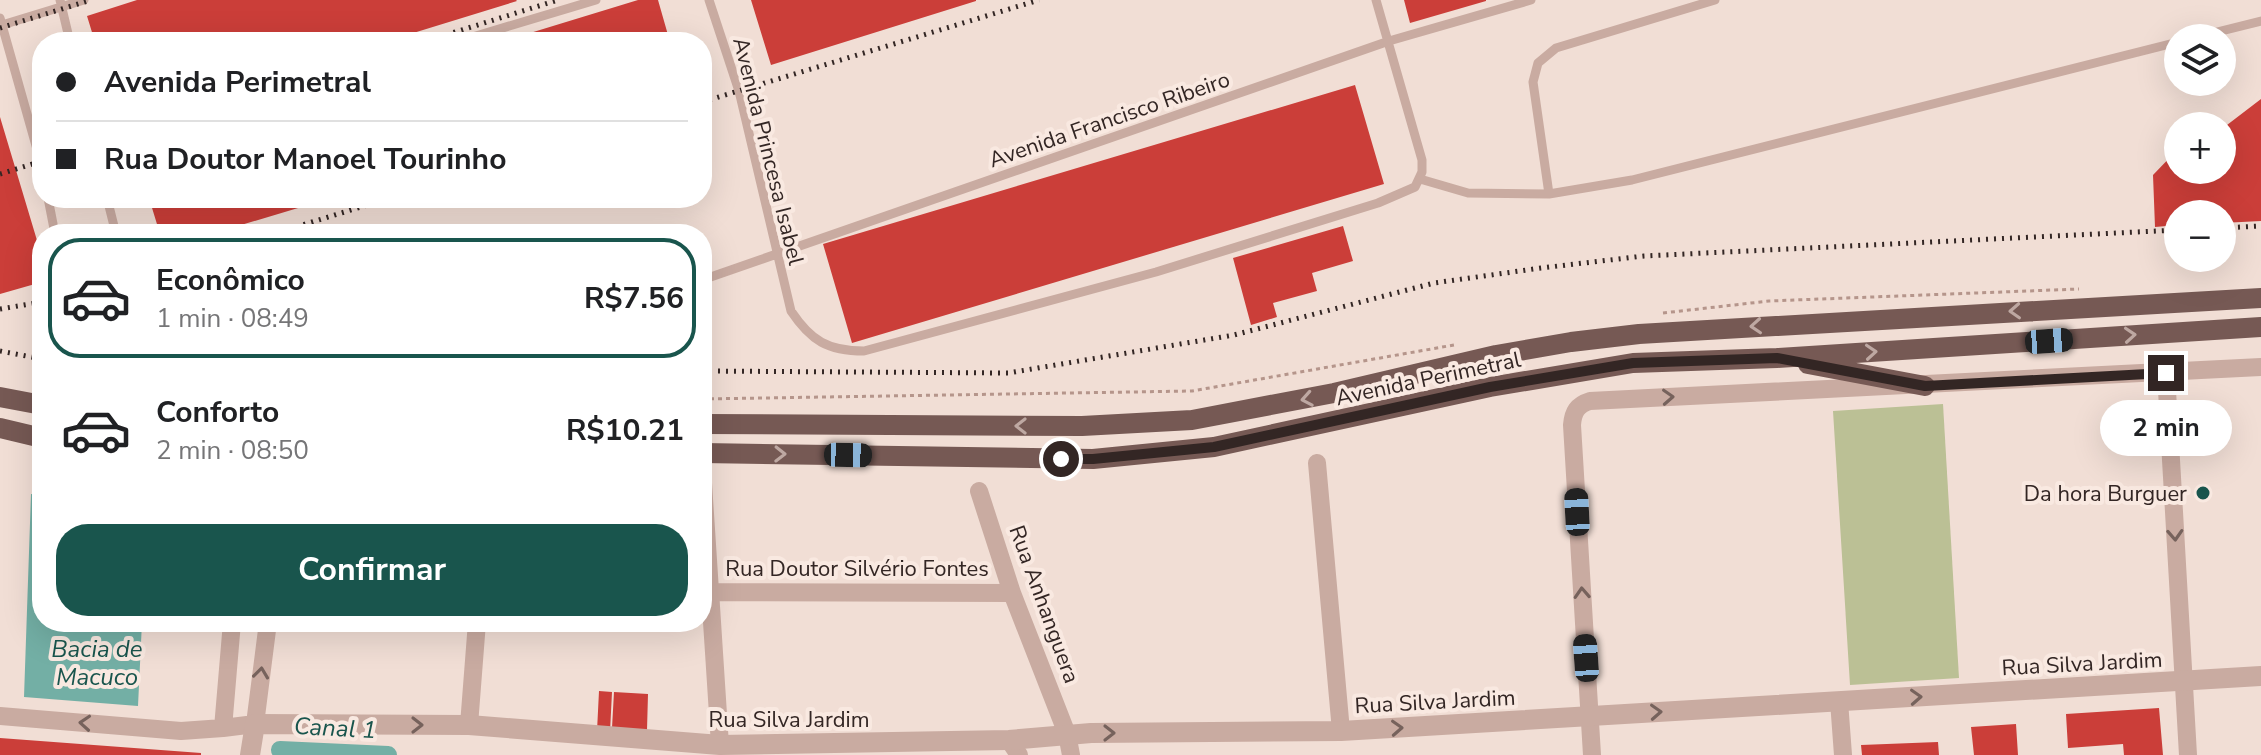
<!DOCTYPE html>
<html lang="pt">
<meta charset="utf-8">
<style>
body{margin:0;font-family:"Nunito Sans",sans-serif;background:#f2f2f2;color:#202124;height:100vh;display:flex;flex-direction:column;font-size:30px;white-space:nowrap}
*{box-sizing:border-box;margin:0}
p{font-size:26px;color:#757577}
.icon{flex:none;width:44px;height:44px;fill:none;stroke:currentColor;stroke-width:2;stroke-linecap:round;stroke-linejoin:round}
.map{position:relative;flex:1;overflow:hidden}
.details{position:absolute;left:32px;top:224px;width:680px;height:408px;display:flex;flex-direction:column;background:#fff;border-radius:32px;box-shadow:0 8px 32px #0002}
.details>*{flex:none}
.top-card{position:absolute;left:32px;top:32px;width:680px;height:176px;border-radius:32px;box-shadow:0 8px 32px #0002;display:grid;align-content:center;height:176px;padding:0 24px;background:#fff}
.tools{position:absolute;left:2164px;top:24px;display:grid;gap:16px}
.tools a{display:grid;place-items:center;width:72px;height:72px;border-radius:50%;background:#fff;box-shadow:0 8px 32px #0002;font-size:40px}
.end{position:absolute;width:36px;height:36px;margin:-18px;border:10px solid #332624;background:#fff;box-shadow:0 0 0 4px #fff}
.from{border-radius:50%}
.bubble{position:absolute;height:56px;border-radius:28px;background:#fff;box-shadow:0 8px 32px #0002;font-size:26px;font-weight:700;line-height:56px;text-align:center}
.car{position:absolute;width:24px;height:48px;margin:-24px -12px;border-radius:10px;box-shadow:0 0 6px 2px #0007;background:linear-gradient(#222 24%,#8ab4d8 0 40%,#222 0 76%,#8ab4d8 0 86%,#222 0)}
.top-card b{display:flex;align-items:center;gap:28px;height:76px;font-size:30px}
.top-card b+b{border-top:2px solid #e0e0e0}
.top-card i{width:20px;height:20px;background:#202124}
ul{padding:14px 0 0;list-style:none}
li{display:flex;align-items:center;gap:24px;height:120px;margin:0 16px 12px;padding:0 8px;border:4px solid transparent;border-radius:32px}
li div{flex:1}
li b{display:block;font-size:30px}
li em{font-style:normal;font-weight:700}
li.on{border-color:#19554d}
li>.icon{width:72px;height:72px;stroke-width:1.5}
.cta{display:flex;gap:16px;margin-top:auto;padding:16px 24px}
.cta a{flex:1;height:92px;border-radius:32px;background:#19554d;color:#fff;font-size:32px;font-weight:700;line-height:92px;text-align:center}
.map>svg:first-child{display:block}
</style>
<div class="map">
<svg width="2261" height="755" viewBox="0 0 2261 755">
<rect width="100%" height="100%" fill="#f1ded5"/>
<!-- green -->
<path fill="#bbc095" d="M1943 404 1959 678 1850 685 1833 411Z"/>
<!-- water -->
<path fill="#73afa5" d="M31 494 42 495V622H142L138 706 24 697Z"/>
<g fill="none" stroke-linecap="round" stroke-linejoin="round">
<!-- canal -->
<path stroke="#73afa5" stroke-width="18" d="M280 750 388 755"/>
</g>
<!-- building -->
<path fill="#cb3e39" d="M137 0H516L517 1 384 42H95L87 16Z
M638 0H658L670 42H501Z
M751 0H976V1L771 65Z
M1404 0H1486V1L1410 23Z
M1355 85 1384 184 852 343 823 244Z
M2261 99V221L2222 223V214H2178V225L2155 227 2153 175 2178 149V170H2222V126L2227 125Z
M0 117 42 257V282L0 294Z
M149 198H328V199L211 234H160Z
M1343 226 1353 261 1312 273 1317 291 1273 303 1277 317 1251 325 1233 258Z
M599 691 612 692 610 732 597 731Z
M614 692 648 694 647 730 612 728Z
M2159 708 2163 755H2124L2123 744 2068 748 2066 714Z
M2016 724 2018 755H1974L1971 727Z
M0 738 201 753V755H0Z
M1938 742 1939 755H1862L1861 745Z"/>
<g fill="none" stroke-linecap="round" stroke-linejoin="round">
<!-- path -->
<path stroke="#b5958b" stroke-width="3" stroke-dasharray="4 4" stroke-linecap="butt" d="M1663 313 1769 301 2079 289
M702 399 1192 391 1454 345"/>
<!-- service -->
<path stroke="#c9aba1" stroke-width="9" d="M60 0 70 42
M709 0 739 91 791 311C811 341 828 351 864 351L1156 272 1378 203 1415 187 1422 172V160L1376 0
M0 18 42 167
M2 25 84 0
M2193 38 2261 21
M456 42 596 0
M1420 179 1468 193 1549 194 1632 180 2178 42
M1549 194 1533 82 1538 63 1556 48 1715 0
M48 198 55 234
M107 198 116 234
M702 280 1389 41 1531 0"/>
<!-- minor -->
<path stroke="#c9aba1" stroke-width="18" d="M2166 373 2188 755
M1317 463 1341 731
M703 483 720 745
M979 491 1012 593 1067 734 1071 755
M702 592 1012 593
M1839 701 1843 755
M0 716 181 731 223 728 232 622
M469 725 477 622
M223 728 255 724 268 622
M1009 740 1019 755
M1592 755 1572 425C1573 412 1577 405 1590 401L2261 367"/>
<!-- tertiary -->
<path stroke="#c9aba1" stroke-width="20" d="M250 755 255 724 469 725 720 745 1009 740 1091 733 1341 731 2261 676"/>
<!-- primary -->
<path stroke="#765954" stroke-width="20" d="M1808 364 1925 386
M0 397 42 405
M702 424 1082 426 1192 420 1334 393 1496 355 1571 342 1639 334 2261 298
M0 428 42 438
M702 453 1093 459 1214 447 1490 387 1633 363 1777 358 2261 327"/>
<!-- rail -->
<path stroke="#332624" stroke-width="5" stroke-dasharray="2 6" stroke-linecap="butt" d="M0 28 91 0
M423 42 558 0
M702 102 1039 0
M0 174 42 161
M2222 228 2261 226
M273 234 390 198
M0 309 42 302
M0 351 42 359
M702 371 1008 373 1234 335 1434 283 1541 268 1644 256 2178 230"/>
</g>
<!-- one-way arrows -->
<defs><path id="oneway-chevron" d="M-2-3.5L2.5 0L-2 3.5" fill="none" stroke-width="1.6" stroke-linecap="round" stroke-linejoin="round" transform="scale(2)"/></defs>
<g stroke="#bea8a2">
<use href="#oneway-chevron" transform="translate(2015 311) rotate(177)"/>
<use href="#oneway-chevron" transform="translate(1756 326) rotate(176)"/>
<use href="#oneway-chevron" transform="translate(2130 335) rotate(-4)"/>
<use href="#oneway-chevron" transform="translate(1871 352) rotate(-4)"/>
<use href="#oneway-chevron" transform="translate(1307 399) rotate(170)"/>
<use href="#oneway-chevron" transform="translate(1021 426) rotate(-180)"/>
<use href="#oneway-chevron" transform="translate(780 454) rotate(1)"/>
</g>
<g stroke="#76625c">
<use href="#oneway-chevron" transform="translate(1668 397) rotate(-3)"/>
<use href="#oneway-chevron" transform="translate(2175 535) rotate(87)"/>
<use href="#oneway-chevron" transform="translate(1582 593) rotate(-93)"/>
<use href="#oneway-chevron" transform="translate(261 673) rotate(-83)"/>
<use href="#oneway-chevron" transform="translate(1916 697) rotate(-3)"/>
<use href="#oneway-chevron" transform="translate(1656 712) rotate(-3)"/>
<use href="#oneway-chevron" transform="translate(85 723) rotate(-176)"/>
<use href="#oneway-chevron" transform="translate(417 725)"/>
<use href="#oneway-chevron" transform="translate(1397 728) rotate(-3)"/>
<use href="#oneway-chevron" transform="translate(1109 733)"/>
</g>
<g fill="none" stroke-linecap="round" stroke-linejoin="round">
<!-- route -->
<path stroke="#332624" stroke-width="10" d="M1061 459H1093L1214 447 1490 387 1633 363 1777 358 1925 386 2166 373"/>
</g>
<!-- markers -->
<circle fill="#19554d" stroke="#f9e9e1" stroke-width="3" cx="2203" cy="493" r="8"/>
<g text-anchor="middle" stroke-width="8" stroke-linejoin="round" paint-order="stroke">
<!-- street labels -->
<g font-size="22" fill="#332624" stroke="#f9e9e1">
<text transform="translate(1109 119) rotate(-19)" y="8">Avenida Francisco Ribeiro</text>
<text transform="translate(769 151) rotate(76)" y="8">Avenida Princesa Isabel</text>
<text transform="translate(1428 378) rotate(-12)" y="8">Avenida Perimetral</text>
<text x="857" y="576">Rua Doutor Silvério Fontes</text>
<text transform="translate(1045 604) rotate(70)" y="8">Rua Anhanguera</text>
<text transform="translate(2082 663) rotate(-3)" y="8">Rua Silva Jardim</text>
<text transform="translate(1435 701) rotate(-3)" y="8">Rua Silva Jardim</text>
<text x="789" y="727">Rua Silva Jardim</text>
</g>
<!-- poi labels -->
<g font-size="22" fill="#332624" stroke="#f9e9e1" text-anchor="end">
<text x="2187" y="501">Da hora Burguer</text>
</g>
<!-- water labels -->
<g font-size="24" font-style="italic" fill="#19554d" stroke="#f9e9e1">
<text x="97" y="657">Bacia de<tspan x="97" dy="28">Macuco</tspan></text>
<text transform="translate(335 728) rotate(3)" y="8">Canal 1</text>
</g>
</g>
</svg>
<div class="tools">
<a><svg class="icon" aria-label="layers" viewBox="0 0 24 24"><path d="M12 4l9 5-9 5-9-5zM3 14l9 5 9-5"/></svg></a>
<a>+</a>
<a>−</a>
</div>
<i class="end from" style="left:1061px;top:459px"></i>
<i class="end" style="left:2166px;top:373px"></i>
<div class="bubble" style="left:2100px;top:400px;width:132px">2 min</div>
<i class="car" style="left:2049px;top:341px;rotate:86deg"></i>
<i class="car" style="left:848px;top:455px;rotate:91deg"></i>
<i class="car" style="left:1577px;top:512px;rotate:357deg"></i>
<i class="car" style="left:1586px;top:658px;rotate:356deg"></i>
<div class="top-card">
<b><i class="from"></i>Avenida Perimetral</b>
<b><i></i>Rua Doutor Manoel Tourinho</b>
</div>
<section class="details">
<ul>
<li class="on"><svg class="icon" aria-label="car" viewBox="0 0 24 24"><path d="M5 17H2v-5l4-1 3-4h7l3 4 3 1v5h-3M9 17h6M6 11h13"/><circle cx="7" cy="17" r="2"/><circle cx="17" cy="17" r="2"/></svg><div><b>Econômico</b><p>1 min · 08:49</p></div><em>R$7.56</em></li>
<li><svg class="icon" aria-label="car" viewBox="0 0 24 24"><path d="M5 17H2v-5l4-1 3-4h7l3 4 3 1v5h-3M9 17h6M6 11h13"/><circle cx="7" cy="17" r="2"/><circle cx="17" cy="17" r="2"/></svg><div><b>Conforto</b><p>2 min · 08:50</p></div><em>R$10.21</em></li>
</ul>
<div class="cta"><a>Confirmar</a></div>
</section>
</div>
